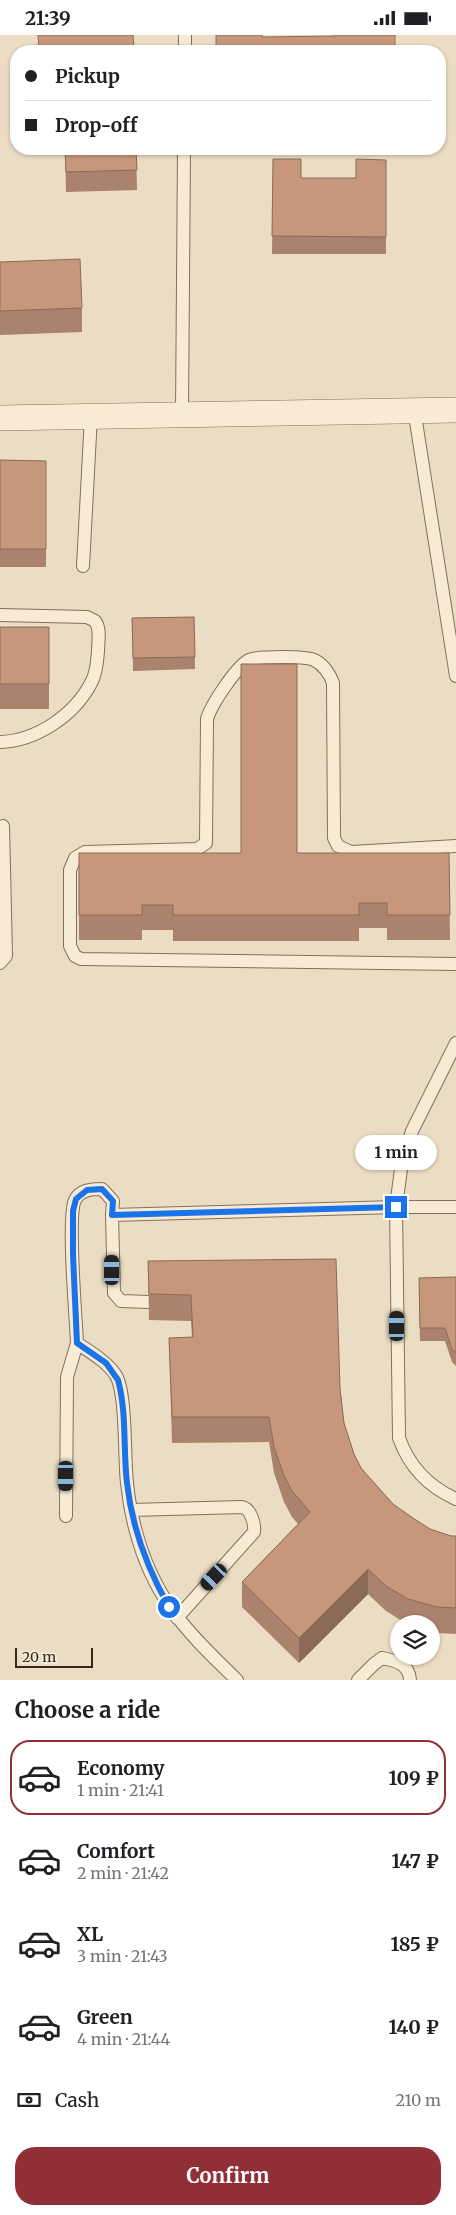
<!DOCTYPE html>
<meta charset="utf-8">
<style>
body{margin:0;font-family:Merriweather,serif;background:#f2f2f2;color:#202124;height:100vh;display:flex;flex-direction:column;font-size:19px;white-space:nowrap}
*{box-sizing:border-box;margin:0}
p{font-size:16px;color:#757577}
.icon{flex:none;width:28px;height:28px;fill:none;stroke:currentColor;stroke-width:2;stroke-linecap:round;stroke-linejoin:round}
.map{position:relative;height:1645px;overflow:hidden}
.panel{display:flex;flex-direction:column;background:#fff;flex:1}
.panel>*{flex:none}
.guide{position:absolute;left:10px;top:10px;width:436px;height:110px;border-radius:20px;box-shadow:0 1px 4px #0004;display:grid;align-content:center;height:110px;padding:0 15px;background:#fff}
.buttons{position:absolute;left:390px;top:1580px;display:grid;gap:10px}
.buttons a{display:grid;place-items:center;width:50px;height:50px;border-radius:50%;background:#fff;box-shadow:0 1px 4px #0004;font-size:25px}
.scale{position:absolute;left:15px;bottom:12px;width:78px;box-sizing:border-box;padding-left:5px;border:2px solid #35281e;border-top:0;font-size:14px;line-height:18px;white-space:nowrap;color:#35281e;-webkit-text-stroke:4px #f3e8d3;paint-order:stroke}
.end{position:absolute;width:22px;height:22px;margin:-11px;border:6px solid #1a73e8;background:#fff;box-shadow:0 0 0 2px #fff}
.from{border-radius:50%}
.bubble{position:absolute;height:35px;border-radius:18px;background:#fff;box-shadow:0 1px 4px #0004;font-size:16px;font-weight:700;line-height:35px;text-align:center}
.car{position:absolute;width:15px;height:30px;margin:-15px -8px;border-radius:6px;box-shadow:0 0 4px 1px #0007;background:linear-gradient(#222 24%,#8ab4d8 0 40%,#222 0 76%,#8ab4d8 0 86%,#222 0)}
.guide b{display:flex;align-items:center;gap:18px;height:48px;font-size:19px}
.guide b+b{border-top:1px solid #e0e0e0}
.guide i{width:12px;height:12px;background:#202124}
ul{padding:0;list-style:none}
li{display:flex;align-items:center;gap:15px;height:75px;margin:0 10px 8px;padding:0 5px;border:2px solid transparent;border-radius:20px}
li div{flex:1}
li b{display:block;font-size:19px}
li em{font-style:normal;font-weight:700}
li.active{border-color:#902f35}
li>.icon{width:45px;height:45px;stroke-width:1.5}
h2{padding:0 15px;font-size:22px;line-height:60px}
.pay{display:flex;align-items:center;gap:12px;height:55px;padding:0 15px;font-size:19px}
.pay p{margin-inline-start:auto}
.primary-button{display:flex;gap:10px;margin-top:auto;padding:10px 15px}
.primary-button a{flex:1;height:58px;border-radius:20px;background:#902f35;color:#fff;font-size:20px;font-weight:700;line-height:58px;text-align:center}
.status{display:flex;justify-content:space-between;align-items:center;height:35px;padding:0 25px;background:#fff;direction:ltr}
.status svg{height:14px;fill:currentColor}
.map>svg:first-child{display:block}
</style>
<div class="status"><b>21:39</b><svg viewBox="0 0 49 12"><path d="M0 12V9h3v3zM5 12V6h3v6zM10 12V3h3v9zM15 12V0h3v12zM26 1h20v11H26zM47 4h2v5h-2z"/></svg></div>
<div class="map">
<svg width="456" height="1645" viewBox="0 0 456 1645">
<rect width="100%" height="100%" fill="#ebddc3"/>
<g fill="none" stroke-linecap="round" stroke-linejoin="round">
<defs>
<path id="lane" d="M185 16V0
M414 374 456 641
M182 378 184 114
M83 531 91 381
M0 580 87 582 95 586C101 594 98 606 98 616 97 626 97 636 92 646 76 679 37 706 0 707
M456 811 351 817 338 811 334 803 333 648C330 639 323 629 314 625 306 621 257 621 249 625 236 632 211 670 207 684L206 808 197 814 85 817 75 823 70 835V911L75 921 81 924 456 929
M0 928 6 921 3 791
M456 1008 412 1096 401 1134 396 1172 399 1403C409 1431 429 1452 456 1464
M112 1180 114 1258 121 1266 149 1267
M131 1475 242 1472C251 1474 255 1489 254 1497L177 1583
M66 1481 67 1342 77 1308
M237 1645C192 1602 158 1569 139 1507 133 1488 129 1468 127 1448 124 1425 127 1355 115 1339 106 1326 90 1317 77 1308 76 1284 67 1181 75 1165 80 1155 91 1154 102 1154L113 1166 112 1180 396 1172H456
M358 1645 374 1629 382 1623C397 1626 409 1629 410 1645"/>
<path id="street" d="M0 383 456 375"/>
</defs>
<!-- lane casing -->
<use href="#lane" stroke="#846f5b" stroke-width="14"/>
<!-- street casing -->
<use href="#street" stroke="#846f5b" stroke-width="26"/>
<!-- lane -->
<use href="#lane" stroke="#f7ebd6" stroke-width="12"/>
<!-- street -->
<use href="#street" stroke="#f7ebd6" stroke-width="25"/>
</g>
<!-- wall -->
<path fill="#ab826b" d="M65 114H136L137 155 66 157Z
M273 124 301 143H356L386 125V219H272Z
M0 227 82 273V297L0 300Z
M0 425 46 426V532H0Z
M194 582 195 634 133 636 132 583Z
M0 592H49V674H0Z
M79 818H449L450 905H387V893H359V906H173V895H142V905H79Z
M148 1226 340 1353 344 1388 354 1419 361 1433 393 1469 413 1483 430 1494 451 1501H456V1599L437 1598 431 1596V1589H407L386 1576 368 1559 299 1628 242 1572V1547L298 1489 292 1482 284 1467 274 1438 269 1407 172 1408 169 1303 192 1302 191 1286 149 1285Z
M456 1242V1331L452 1327 445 1306H420L419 1256Z"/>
<!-- shaded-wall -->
<path fill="#8b6a57" d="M368 1534V1559L299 1628V1603Z"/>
<!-- building -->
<path fill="#c7977c" stroke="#8b6a57" d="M38 0H133L134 16H39Z
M216 0H262V2L335 1V0H395V16H216Z
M65 114H136L137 135 66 137Z
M273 124H301V143H356V124L386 125V202L272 201Z
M80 224 82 273 0 276V227Z
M0 425 46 426V514H0Z
M194 582 195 622 133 623 132 583Z
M0 592H49V649H0Z
M241 629H297V818H449L450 880H387V868H359V880H173V870H142V880H79V818H241Z
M336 1224 340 1353 344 1388 354 1419 361 1433 393 1469 413 1483 430 1494 451 1501H456V1573L437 1572 408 1564 386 1551 368 1534 299 1603 242 1547 310 1477 292 1456 284 1441 274 1412 269 1382H172L169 1303 193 1302 191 1260 149 1259 148 1226Z
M456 1242V1318L452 1314 445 1293H420L419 1243Z"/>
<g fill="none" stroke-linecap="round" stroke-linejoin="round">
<!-- route -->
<path stroke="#1a73e8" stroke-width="6" d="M169 1572C147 1533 132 1493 127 1448 123 1415 127 1378 118 1345L106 1328 77 1308 73 1220V1176L76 1164 87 1155 102 1154 113 1166 112 1180 396 1172"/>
</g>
</svg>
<div class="buttons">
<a><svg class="icon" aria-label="layers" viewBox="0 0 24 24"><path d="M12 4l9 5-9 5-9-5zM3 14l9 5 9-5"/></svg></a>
</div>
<div class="scale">20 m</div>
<i class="end from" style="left:169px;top:1572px"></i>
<i class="end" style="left:396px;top:1172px"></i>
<div class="bubble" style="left:355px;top:1100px;width:82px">1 min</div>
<i class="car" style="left:112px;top:1235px;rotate:0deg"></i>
<i class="car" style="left:397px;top:1291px;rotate:0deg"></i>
<i class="car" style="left:66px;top:1441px;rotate:180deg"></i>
<i class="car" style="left:214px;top:1542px;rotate:223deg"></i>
<div class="guide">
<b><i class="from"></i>Pickup</b>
<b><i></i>Drop-off</b>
</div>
</div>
<section class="panel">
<h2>Choose a ride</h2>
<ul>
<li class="active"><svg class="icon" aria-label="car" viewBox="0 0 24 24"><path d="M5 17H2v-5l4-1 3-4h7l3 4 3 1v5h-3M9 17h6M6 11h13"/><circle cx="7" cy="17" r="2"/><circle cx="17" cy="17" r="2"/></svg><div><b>Economy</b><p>1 min · 21:41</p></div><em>109 ₽</em></li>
<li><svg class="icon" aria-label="car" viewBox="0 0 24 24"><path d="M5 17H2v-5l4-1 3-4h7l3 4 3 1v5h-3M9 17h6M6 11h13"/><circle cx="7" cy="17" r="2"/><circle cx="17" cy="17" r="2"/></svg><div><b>Comfort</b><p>2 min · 21:42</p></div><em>147 ₽</em></li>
<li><svg class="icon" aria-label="car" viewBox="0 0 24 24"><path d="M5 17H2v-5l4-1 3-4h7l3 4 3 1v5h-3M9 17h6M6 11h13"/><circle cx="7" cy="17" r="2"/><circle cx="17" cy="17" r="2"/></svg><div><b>XL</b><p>3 min · 21:43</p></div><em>185 ₽</em></li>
<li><svg class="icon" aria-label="car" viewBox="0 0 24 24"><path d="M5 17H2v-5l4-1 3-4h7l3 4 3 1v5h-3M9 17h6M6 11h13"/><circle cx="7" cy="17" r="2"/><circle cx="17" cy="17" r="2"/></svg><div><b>Green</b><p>4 min · 21:44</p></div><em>140 ₽</em></li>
</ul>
<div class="pay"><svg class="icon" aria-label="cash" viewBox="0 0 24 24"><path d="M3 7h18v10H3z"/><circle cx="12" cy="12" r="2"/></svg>Cash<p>210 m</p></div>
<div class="primary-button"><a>Confirm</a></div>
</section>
